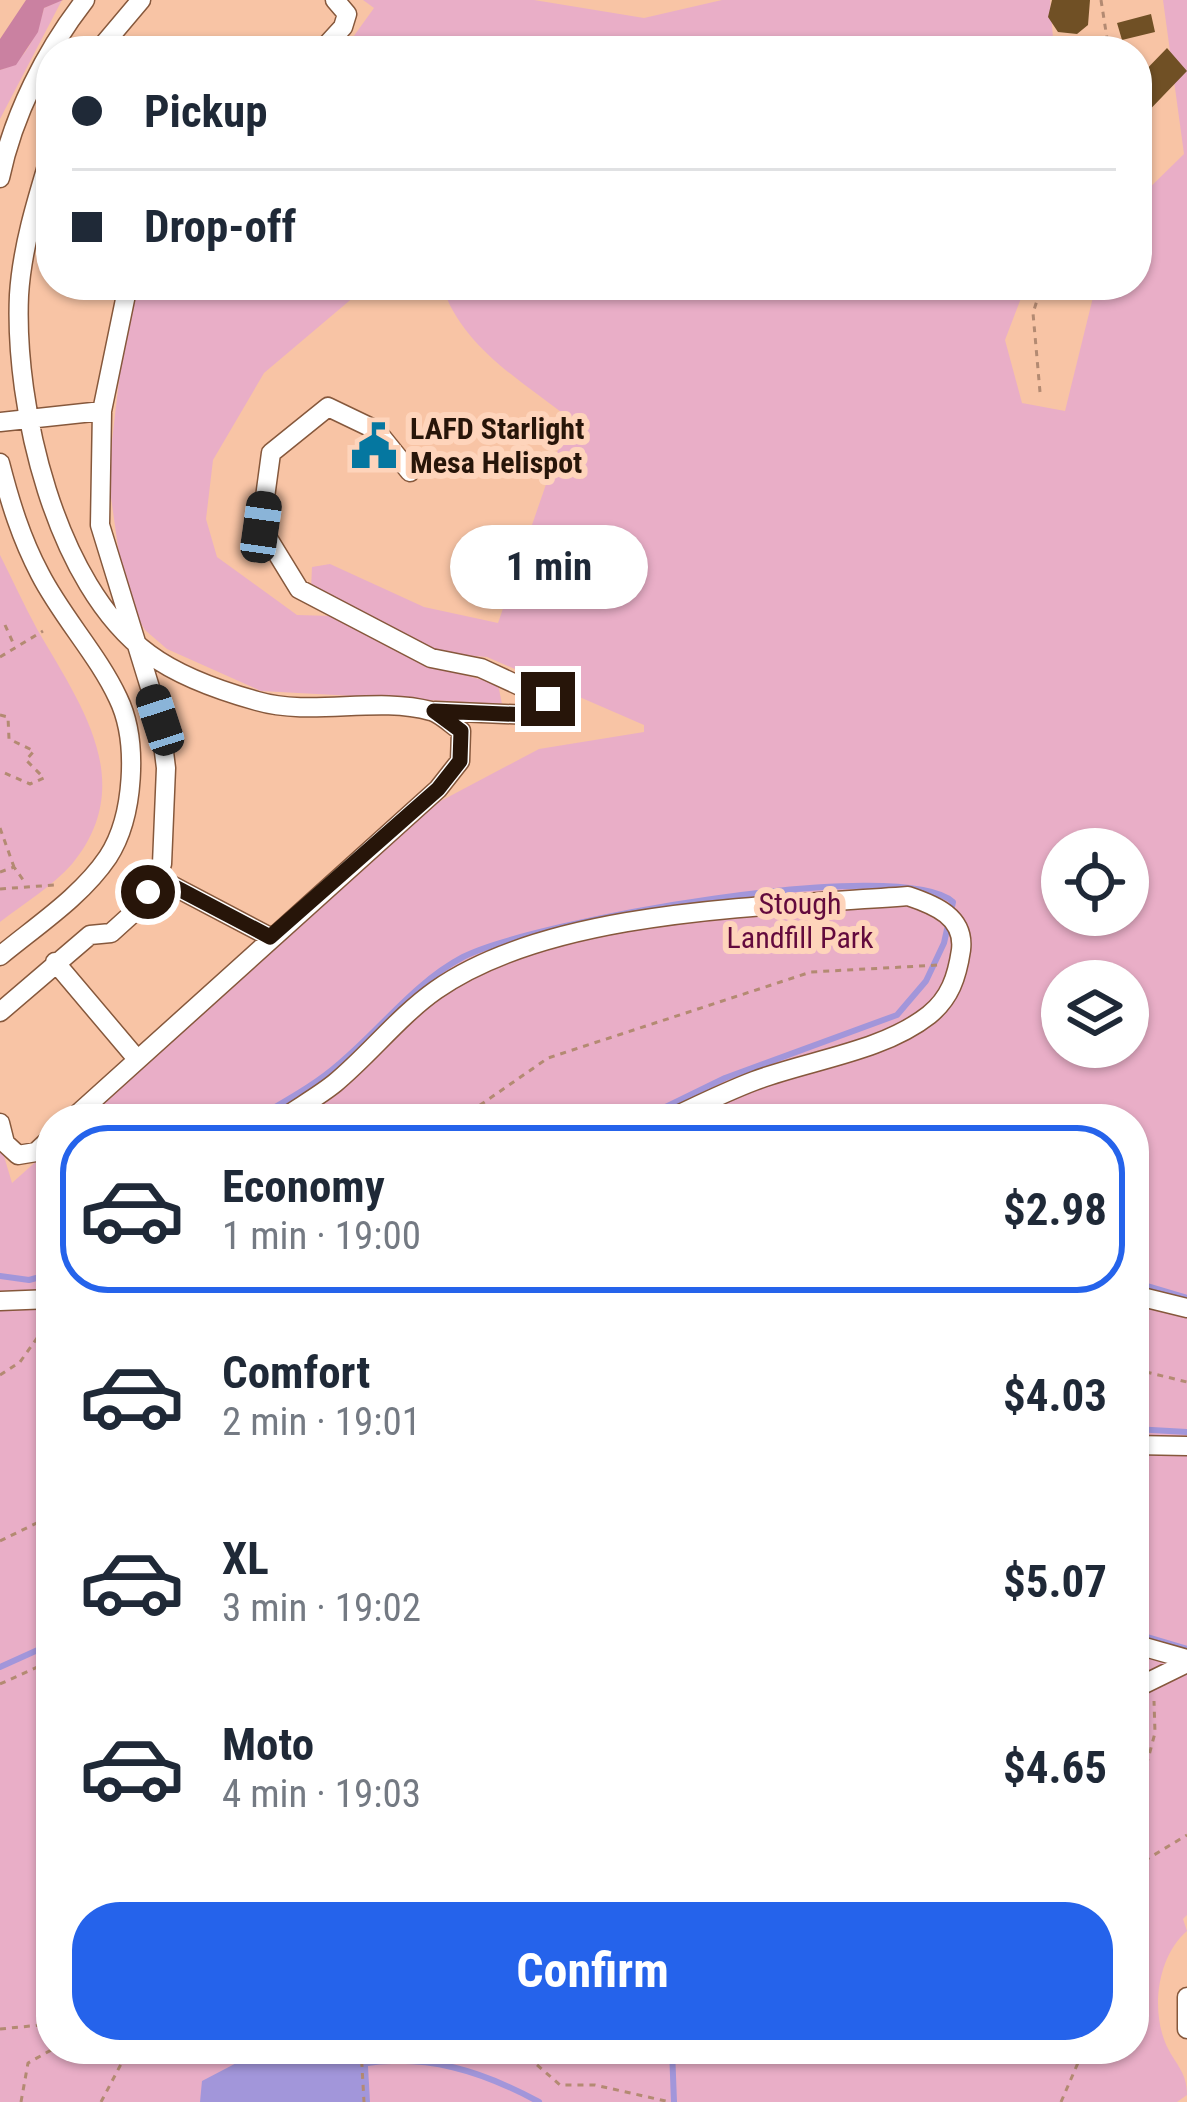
<!DOCTYPE html>
<meta charset="utf-8">
<style>
body{margin:0;font-family:"Roboto Condensed",sans-serif;background:#f6f6f7;color:#1f2937;height:100vh;display:flex;flex-direction:column;font-size:45px;white-space:nowrap}
*{box-sizing:border-box;margin:0}
p{font-size:39px;color:#747a83}
.icon{flex:none;width:66px;height:66px;fill:none;stroke:currentColor;stroke-width:2;stroke-linecap:round;stroke-linejoin:round}
.map{position:relative;flex:1;overflow:hidden}
.sheet{position:absolute;left:36px;top:1104px;width:1113px;height:960px;display:flex;flex-direction:column;background:#fff;border-radius:48px;box-shadow:0 3px 9px #0004}
.sheet>*{flex:none}
.top-card{position:absolute;left:36px;top:36px;width:1116px;height:264px;border-radius:48px;box-shadow:0 3px 9px #0004;display:grid;align-content:center;height:264px;padding:0 36px;background:#fff}
.fabs{position:absolute;left:1041px;top:828px;display:grid;gap:24px}
.fabs a{display:grid;place-items:center;width:108px;height:108px;border-radius:50%;background:#fff;box-shadow:0 3px 9px #0004;font-size:60px}
.end{position:absolute;width:54px;height:54px;margin:-27px;border:15px solid #271509;background:#fff;box-shadow:0 0 0 6px #fff}
.from{border-radius:50%}
.bubble{position:absolute;height:84px;border-radius:42px;background:#fff;box-shadow:0 3px 9px #0004;font-size:39px;font-weight:700;line-height:84px;text-align:center}
.car{position:absolute;width:36px;height:72px;margin:-36px -18px;border-radius:15px;box-shadow:0 0 9px 3px #0007;background:linear-gradient(#222 24%,#8ab4d8 0 40%,#222 0 76%,#8ab4d8 0 86%,#222 0)}
.top-card b{display:flex;align-items:center;gap:42px;height:114px;font-size:45px}
.top-card b+b{border-top:3px solid #e0e1e3}
.top-card i{width:30px;height:30px;background:#1f2937}
ul{padding:21px 0 0;list-style:none}
li{display:flex;align-items:center;gap:36px;height:168px;margin:0 24px 18px;padding:0 12px;border:6px solid transparent;border-radius:48px}
li div{flex:1}
li b{display:block;font-size:45px}
li em{font-style:normal;font-weight:700}
li.current{border-color:#2563eb}
li>.icon{width:108px;height:108px;stroke-width:1.5}
.button{display:flex;gap:24px;margin-top:auto;padding:24px 36px}
.button a{flex:1;height:138px;border-radius:48px;background:#2563eb;color:#fff;font-size:48px;font-weight:700;line-height:138px;text-align:center}
.map>svg:first-child{display:block}
</style>
<div class="map">
<svg width="1187" height="2102" viewBox="0 0 1187 2102">
<rect width="100%" height="100%" fill="#f8c4a5"/>
<!-- green -->
<path fill="#e9aec7" fill-rule="evenodd" d="M62 0 0 119V70C26 63 37 34 44 8Z
M363 0H534L644 18 722 0H1050L1054 51H343L374 8Z
M1163 0H1187V1915L1183 1919 1187 1931C1158 1956 1151 2007 1165 2042 1174 2064 1187 2070 1187 2095L1177 2102H0V1143L12 1183 51 1148V2049H1134V1119H83L420 812 539 749 644 732V725L487 657 438 653 311 589 312 567 330 564 424 607 498 623 569 418C521 381 460 345 442 285H1026L1005 340 1022 403 1065 411 1096 285H1137V200L1184 154ZM1062 849H1128V915H1062ZM1062 981H1128V1047H1062Z
M139 285H368L264 373 213 460 206 519 217 557 297 615 332 616 426 665 498 684 502 704 261 691 167 649 145 630 125 597 108 476 124 337Z
M0 555C12 579 24 605 37 629 80 704 139 782 72 864 53 886 23 904 0 922Z"/>
<!-- forest -->
<path fill="#ca81a1" d="M26 0H63L44 8 38 32 16 65 0 70V39Z"/>
<!-- water -->
<path fill="#a296da" d="M263 2049H367L370 2102H200L202 2081Z"/>
<g fill="none" stroke-linecap="round" stroke-linejoin="round">
<!-- stream -->
<path stroke="#a296da" stroke-width="6" d="M255 1119C283 1102 314 1086 339 1064 381 1029 414 983 463 957 531 922 900 855 953 902L944 943 926 981 897 1015 725 1078 641 1119
M0 1276 29 1280 51 1274
M1134 1282 1187 1298
M1134 1429 1187 1432
M1134 1633 1187 1649
M0 1667 51 1644
M672 2049 674 2102
M360 2064C426 2053 482 2071 539 2102"/>
</g>
<!-- building -->
<path fill="#705025" d="M1052 0H1090L1088 25 1077 34 1058 32 1048 17Z
M1151 14 1155 32 1122 40 1117 23Z
M1167 48 1187 71 1137 123V79Z"/>
<g fill="none" stroke-linecap="round" stroke-linejoin="round">
<defs>
<path id="minor" d="M98 51 141 0
M321 51 343 27 347 14 335 0
M51 153C37 199 22 247 19 295 14 406 55 585 149 654 180 677 221 691 257 701 312 717 376 696 431 711 441 714 452 725 461 731L460 761 438 789 72 1119
M0 178C13 115 46 50 85 0
M0 422 102 411
M0 463C10 502 21 538 40 574 62 617 98 655 118 698 139 741 134 817 108 857 81 897 36 926 0 956
M410 472 376 430 328 407 271 453 261 527 299 589 431 658 481 668 548 699 554 716 435 711
M156 877 270 937
M55 962 137 1059
M0 1012 90 935 111 933 132 914 162 864 166 768 160 720 100 525 102 411 128 285
M282 1119C299 1107 319 1096 335 1083 370 1054 399 1016 436 990 553 908 769 907 908 896 935 905 965 917 961 950 957 977 950 998 929 1015 882 1052 809 1060 754 1081 725 1092 697 1106 669 1119
M0 1123 5 1143 18 1155 36 1152 51 1138
M1134 1295 1187 1308
M0 1301 51 1299
M1134 1445 1187 1446
M1134 1644 1187 1659
M1134 1689 1187 1663
M1187 1997V2029"/>
</defs>
<!-- minor casing -->
<use href="#minor" stroke="#86583c" stroke-width="21"/>
<!-- path -->
<path stroke="#b38a72" stroke-width="3" stroke-dasharray="6 6" stroke-linecap="butt" d="M1101 0 1109 51
M1040 392 1033 313 1042 285
M5 625 14 645
M0 657 43 631
M0 715 8 717 9 739 34 751 26 760 44 778 30 784 0 771
M0 828 14 867
M0 872 14 867 26 884
M0 889 54 885
M460 1119 548 1058 811 972 939 965
M1134 1369 1187 1382
M0 1375 20 1362 50 1320
M0 1541 51 1516
M0 1684 51 1661
M1134 1811 1155 1733 1154 1701
M1134 1867 1187 1835
M0 2029 51 2024
M361 2049 364 2102
M519 2049 560 2085H595L670 2102
M21 2102 28 2063 53 2049
M101 2102 129 2049
M1061 2102 1084 2049"/>
<!-- minor -->
<use href="#minor" stroke="#fff" stroke-width="18"/>
</g>
<g fill="none" stroke-linecap="round" stroke-linejoin="round">
<!-- route -->
<path stroke="#271509" stroke-width="15" d="M148 892 156 877 270 937 438 789 460 761 461 731 434 711 554 716 548 699"/>
</g>
<!-- icons -->
<defs>
<symbol id="civic-bare" viewBox="-9 -9 18 18"><path d="M-.6-6.5H3V-4.5H.6V-3L4-1V1h2V6H-6V1h2V-1L-.6-3ZM-1.2 2.5V6h2.4V2.5Z" fill="#0577a0" stroke="#fed4bb" stroke-width="2.5" paint-order="stroke"/></symbol>
</defs>
<g fill-rule="evenodd">
<use href="#civic-bare" x="341" y="413" width="66" height="66"/>
</g>
<g text-anchor="middle" stroke-width="12" stroke-linejoin="round" paint-order="stroke">
<!-- poi labels -->
<g font-size="30" font-weight="bold" fill="#271509" stroke="#fed4bb" text-anchor="start">
<text x="410" y="439">LAFD Starlight<tspan x="410" dy="34">Mesa Helispot</tspan></text>
</g>
<!-- park labels -->
<g font-size="30" fill="#630a3d" stroke="#fed4bb">
<text x="800" y="914">Stough<tspan x="800" dy="34">Landfill Park</tspan></text>
</g>
</g>
</svg>
<div class="fabs">
<a><svg class="icon" aria-label="locate" viewBox="0 0 24 24"><circle cx="12" cy="12" r="6"/><path d="M12 2v4M12 18v4M2 12h4M18 12h4"/></svg></a>
<a><svg class="icon" aria-label="layers" viewBox="0 0 24 24"><path d="M12 4l9 5-9 5-9-5zM3 14l9 5 9-5"/></svg></a>
</div>
<i class="end from" style="left:148px;top:892px"></i>
<i class="end" style="left:548px;top:699px"></i>
<div class="bubble" style="left:450px;top:525px;width:198px">1 min</div>
<i class="car" style="left:261px;top:527px;rotate:8deg"></i>
<i class="car" style="left:160px;top:720px;rotate:342deg"></i>
<div class="top-card">
<b><i class="from"></i>Pickup</b>
<b><i></i>Drop-off</b>
</div>
<section class="sheet">
<ul>
<li class="current"><svg class="icon" aria-label="car" viewBox="0 0 24 24"><path d="M5 17H2v-5l4-1 3-4h7l3 4 3 1v5h-3M9 17h6M6 11h13"/><circle cx="7" cy="17" r="2"/><circle cx="17" cy="17" r="2"/></svg><div><b>Economy</b><p>1 min · 19:00</p></div><em>$2.98</em></li>
<li><svg class="icon" aria-label="car" viewBox="0 0 24 24"><path d="M5 17H2v-5l4-1 3-4h7l3 4 3 1v5h-3M9 17h6M6 11h13"/><circle cx="7" cy="17" r="2"/><circle cx="17" cy="17" r="2"/></svg><div><b>Comfort</b><p>2 min · 19:01</p></div><em>$4.03</em></li>
<li><svg class="icon" aria-label="car" viewBox="0 0 24 24"><path d="M5 17H2v-5l4-1 3-4h7l3 4 3 1v5h-3M9 17h6M6 11h13"/><circle cx="7" cy="17" r="2"/><circle cx="17" cy="17" r="2"/></svg><div><b>XL</b><p>3 min · 19:02</p></div><em>$5.07</em></li>
<li><svg class="icon" aria-label="car" viewBox="0 0 24 24"><path d="M5 17H2v-5l4-1 3-4h7l3 4 3 1v5h-3M9 17h6M6 11h13"/><circle cx="7" cy="17" r="2"/><circle cx="17" cy="17" r="2"/></svg><div><b>Moto</b><p>4 min · 19:03</p></div><em>$4.65</em></li>
</ul>
<div class="button"><a>Confirm</a></div>
</section>
</div>
